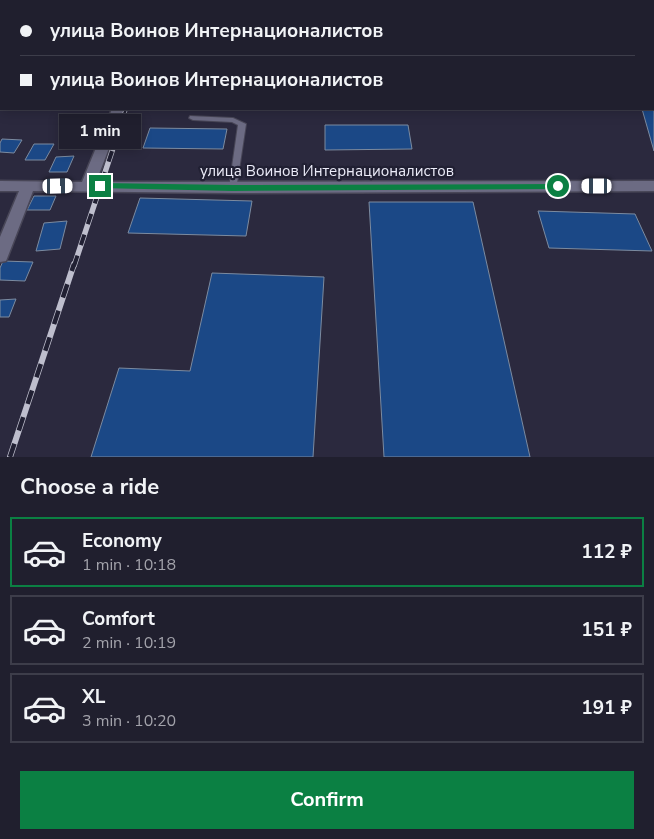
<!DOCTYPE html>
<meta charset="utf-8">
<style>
body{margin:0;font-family:"Nunito Sans",sans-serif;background:#282736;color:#f1f3f6;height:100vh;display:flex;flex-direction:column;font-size:19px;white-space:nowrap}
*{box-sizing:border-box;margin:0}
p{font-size:16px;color:#a2a2aa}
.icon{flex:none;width:28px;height:28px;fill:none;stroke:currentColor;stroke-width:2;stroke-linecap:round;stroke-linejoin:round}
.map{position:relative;height:457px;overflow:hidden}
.panel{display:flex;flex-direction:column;background:#201f2e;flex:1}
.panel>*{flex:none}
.hud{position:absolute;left:0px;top:0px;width:655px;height:110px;box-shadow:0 2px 12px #0003,0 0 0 1px #3d3d4a;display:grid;align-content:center;height:110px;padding:0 20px;background:#201f2e}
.end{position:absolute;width:22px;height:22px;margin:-11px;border:6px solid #0b8043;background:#fff;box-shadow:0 0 0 2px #fff}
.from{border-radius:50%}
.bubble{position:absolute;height:35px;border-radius:0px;background:#201f2e;box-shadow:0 2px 12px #0003,0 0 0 1px #3d3d4a;font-size:16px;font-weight:700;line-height:35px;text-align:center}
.car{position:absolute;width:15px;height:30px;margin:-15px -8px;border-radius:6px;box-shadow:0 0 4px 1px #0007;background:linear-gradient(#fff 24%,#345 0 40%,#fff 0 76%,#345 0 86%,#fff 0)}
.hud b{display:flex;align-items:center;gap:18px;height:48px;font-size:19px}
.hud b+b{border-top:1px solid #3d3d4a}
.hud i{width:12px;height:12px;background:#f1f3f6}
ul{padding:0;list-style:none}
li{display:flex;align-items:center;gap:15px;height:70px;margin:0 10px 8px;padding:0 10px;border:2px solid #3d3d4a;border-radius:0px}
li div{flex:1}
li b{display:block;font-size:19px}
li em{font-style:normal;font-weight:700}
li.on{border-color:#0b8043}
li>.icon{width:45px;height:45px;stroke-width:1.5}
h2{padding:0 20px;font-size:22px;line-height:60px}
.action{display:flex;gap:10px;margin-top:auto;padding:10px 20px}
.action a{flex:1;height:58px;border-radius:0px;background:#0b8043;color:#fff;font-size:20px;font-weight:700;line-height:58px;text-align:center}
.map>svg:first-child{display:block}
</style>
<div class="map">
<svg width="654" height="457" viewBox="0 0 654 457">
<rect width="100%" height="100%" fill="#2b293e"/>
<!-- building -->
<path fill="#1b4886" stroke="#7c8ba0" d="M654 93V151L642 109H654Z
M325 125H408L412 149 325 150Z
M150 128 227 129 223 149 143 148Z
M2 139 22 140 14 153 0 152V143Z
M34 144H54L45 160H25Z
M74 156 67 172H49L56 157Z
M34 196H56L50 210H27Z
M140 198 252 201 246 236 128 233Z
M369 202H473L530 457H384Z
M538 211 635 214 652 251 549 248Z
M67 221 60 249 36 251 44 223Z
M3 261 33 262 25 281 0 280V268Z
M212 273 324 277 313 457H91L119 368 190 371Z
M16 299 9 317H0V300Z"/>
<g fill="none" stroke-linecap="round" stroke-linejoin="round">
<defs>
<path id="lane" d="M577 0H598L599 1H578Z
M190 116 233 118 246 124 236 190 233 191 229 188 238 125 232 122 193 120 189 118Z"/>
<path id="street" d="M153 0H163V1H153Z
M0 77H1V83H0Z
M112 109H124L96 182 654 181V191L233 193 33 191 8 256 6 261 0 262V237L19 191H0V181L82 182Z"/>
<path id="secondary" d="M632 0H642V1H632Z"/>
</defs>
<!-- lane casing -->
<use href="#lane" stroke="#484657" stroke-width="2"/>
<!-- street casing -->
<use href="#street" stroke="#484657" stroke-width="3"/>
<!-- secondary casing -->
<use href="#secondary" stroke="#484657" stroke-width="3"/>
<!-- lane -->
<use href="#lane" fill="#6c6b83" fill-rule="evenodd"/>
<!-- street -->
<use href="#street" fill="#6c6b83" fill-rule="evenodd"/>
<!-- secondary -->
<use href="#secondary" fill="#6c6b83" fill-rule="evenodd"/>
<defs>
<path id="rail-far2" d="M123 117 126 109"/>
<path id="rail-far1" d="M74 266 124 115"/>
<path id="rail" d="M10 457 74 264"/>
</defs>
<!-- rail-far2 casing -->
<use href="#rail-far2" stroke="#bebecd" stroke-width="4"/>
<!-- rail-far1 casing -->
<use href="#rail-far1" stroke="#bebecd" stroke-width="5.5"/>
<!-- rail casing -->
<use href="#rail" stroke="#bebecd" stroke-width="6"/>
<!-- rail-far2 -->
<use href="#rail-far2" stroke="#212033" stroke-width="2.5" stroke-dasharray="8" stroke-linecap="butt"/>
<!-- rail-far1 -->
<use href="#rail-far1" stroke="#212033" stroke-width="4" stroke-dasharray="11" stroke-linecap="butt"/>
<!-- rail -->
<use href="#rail" stroke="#212033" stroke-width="4.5" stroke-dasharray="14" stroke-linecap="butt"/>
</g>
<!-- route -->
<path fill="#0b8043" d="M100 183 233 185 558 184 562 186 558 189 233 191 100 188 97 186Z"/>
<g text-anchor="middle" stroke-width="4.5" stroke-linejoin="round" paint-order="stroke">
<!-- street labels -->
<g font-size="15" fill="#ececf9" stroke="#212033">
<text x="327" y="176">улица Воинов Интернационалистов</text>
</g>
</g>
</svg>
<i class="end from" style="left:558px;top:186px"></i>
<i class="end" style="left:100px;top:186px"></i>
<div class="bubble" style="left:59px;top:114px;width:82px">1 min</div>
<i class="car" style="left:58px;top:186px;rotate:89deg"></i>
<i class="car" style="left:597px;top:186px;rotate:270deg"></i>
<div class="hud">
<b><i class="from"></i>улица Воинов Интернационалистов</b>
<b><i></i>улица Воинов Интернационалистов</b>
</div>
</div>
<section class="panel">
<h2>Choose a ride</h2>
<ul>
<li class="on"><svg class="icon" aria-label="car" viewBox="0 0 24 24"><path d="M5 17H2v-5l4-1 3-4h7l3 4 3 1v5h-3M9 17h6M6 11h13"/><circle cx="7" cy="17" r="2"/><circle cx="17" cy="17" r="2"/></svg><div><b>Economy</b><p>1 min · 10:18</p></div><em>112 ₽</em></li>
<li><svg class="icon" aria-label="car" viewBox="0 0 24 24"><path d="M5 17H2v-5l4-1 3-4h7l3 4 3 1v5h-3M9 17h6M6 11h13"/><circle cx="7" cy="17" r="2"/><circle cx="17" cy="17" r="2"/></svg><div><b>Comfort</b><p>2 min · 10:19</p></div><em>151 ₽</em></li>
<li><svg class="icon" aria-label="car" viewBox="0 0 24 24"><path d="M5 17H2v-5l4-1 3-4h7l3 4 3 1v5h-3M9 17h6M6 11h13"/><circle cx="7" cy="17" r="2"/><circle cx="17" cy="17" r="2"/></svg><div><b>XL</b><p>3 min · 10:20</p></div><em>191 ₽</em></li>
</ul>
<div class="action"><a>Confirm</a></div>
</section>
